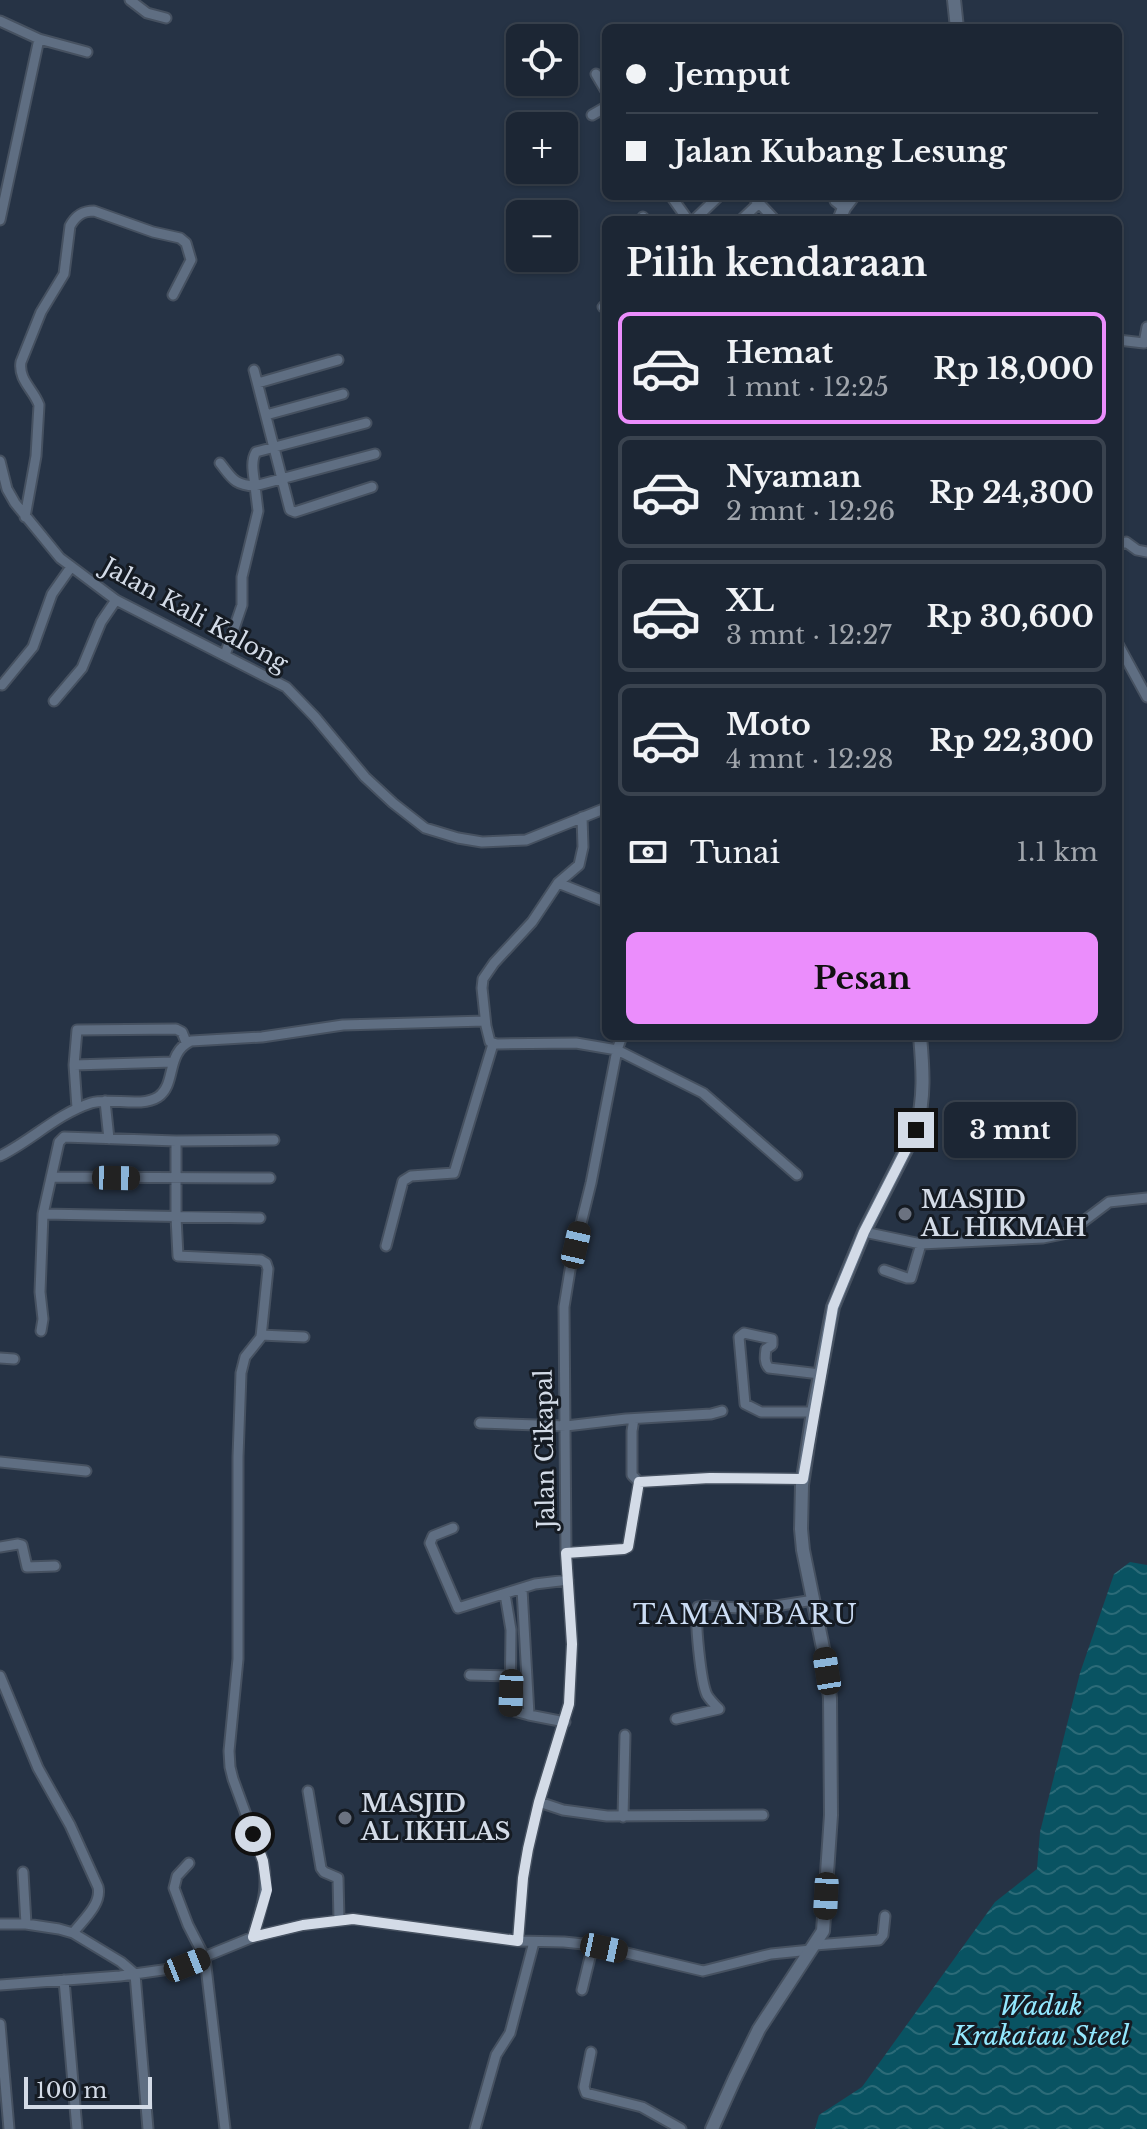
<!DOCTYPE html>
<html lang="id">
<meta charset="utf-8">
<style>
body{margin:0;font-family:"Libre Baskerville",serif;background:#252e3c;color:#f1f3f6;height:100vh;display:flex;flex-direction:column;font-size:30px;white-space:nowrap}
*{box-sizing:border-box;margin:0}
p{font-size:26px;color:#a0a5ac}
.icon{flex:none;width:44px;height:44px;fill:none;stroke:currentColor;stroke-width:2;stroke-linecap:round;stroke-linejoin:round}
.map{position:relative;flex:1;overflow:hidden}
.drawer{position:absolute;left:602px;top:216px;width:520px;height:824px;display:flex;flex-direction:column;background:#1c2634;border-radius:12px;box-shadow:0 2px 6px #0004,0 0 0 2px #3a434f}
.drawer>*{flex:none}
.guide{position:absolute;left:602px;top:24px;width:520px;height:176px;border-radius:12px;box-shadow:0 2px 6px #0004,0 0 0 2px #3a434f;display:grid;align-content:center;height:176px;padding:0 24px;background:#1c2634}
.tools{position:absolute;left:506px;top:24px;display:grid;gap:16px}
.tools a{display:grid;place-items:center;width:72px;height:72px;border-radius:12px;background:#1c2634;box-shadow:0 2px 6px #0004,0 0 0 2px #3a434f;font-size:40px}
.scale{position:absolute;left:24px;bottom:20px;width:128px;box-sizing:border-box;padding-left:8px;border:4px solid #d3dbe7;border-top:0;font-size:22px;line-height:28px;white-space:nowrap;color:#d3dbe7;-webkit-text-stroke:6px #151b23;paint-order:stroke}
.end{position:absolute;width:36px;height:36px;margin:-18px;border:10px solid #d3dbe7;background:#111;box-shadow:0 0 0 4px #111}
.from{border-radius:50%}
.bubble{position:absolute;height:56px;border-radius:12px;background:#1c2634;box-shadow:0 2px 6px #0004,0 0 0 2px #3a434f;font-size:26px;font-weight:700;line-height:56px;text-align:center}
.car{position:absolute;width:24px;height:48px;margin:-24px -12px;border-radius:10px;box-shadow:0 0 6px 2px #0007;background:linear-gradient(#222 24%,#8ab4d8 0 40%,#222 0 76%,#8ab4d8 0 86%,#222 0)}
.guide b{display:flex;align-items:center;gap:28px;height:76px;font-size:30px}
.guide b+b{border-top:2px solid #3a434f}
.guide i{width:20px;height:20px;background:#f1f3f6}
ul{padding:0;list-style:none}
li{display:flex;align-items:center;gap:24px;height:112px;margin:0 16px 12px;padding:0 8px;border:4px solid #3a434f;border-radius:12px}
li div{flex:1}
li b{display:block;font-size:30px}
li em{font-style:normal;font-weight:700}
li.on{border-color:#eb8dfc}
li>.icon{width:72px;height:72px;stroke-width:1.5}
h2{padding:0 24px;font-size:36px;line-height:96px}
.pay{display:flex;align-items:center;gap:20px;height:88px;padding:0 24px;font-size:30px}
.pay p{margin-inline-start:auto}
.action{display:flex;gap:16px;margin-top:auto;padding:16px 24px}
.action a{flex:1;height:92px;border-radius:12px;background:#eb8dfc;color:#111;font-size:32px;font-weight:700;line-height:92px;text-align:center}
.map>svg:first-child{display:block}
</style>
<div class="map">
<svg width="1147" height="2129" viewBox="0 0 1147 2129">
<defs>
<pattern id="water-waves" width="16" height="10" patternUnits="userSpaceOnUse" patternTransform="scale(2)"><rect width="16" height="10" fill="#095362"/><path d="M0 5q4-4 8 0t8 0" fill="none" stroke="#2c6b78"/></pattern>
</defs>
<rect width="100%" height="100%" fill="#263345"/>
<!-- water -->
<path fill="url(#water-waves)" d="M1130 1562 1147 1565V2129H815L819 2115 862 2087 995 1902 1037 1869 1040 1832 1080 1673 1114 1574Z"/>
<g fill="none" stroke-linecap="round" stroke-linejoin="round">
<defs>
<path id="street" d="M130 0 147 13 166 18
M0 21 39 39 0 220
M39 39 87 52
M596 74 606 91
M592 115 606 107
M671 196 688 220
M834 196 835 201 844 208
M759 203 775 220
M643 217 645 220
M694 220 719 196
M741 220 759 203 752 196
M603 307 606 304
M1118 340 1144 343 1147 327
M254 370 290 510 295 512 372 487
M258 383 338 360
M266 415 343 394
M366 423 256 452C250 462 254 476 255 486L375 454
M0 461 7 489 15 503 60 558 116 600 286 687 315 717 365 777 393 803 425 828 458 838 482 842 526 840 606 808
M220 463C232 478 234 485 255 486L258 511 242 577V605L225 655
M25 517 36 456 39 405C34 390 18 380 21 362L41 312 64 274 70 226C76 215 83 211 94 211L153 232 180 238 186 243 191 260 173 295
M1118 545 1126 542 1137 550 1147 552
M1118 644 1147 697
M2 685 33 647 52 594 71 567
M54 701 82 668 101 622 116 600
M582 817 583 847 579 865 558 883 532 922 494 963 483 979 482 988 486 1026 490 1042 497 1044 576 1043 617 1050 703 1093 797 1175
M558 883 606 902
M74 1065 172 1062
M105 1101 109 1139
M77 1108 74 1065 77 1030 176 1029 182 1032 186 1042
M176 1141V1217L178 1256 261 1260 266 1263 268 1269 261 1337 245 1357 241 1373 238 1457V1659L229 1751 230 1767 233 1779 263 1861C269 1891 261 1908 253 1937
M0 1156C31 1141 57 1114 91 1103 110 1097 141 1108 158 1097 177 1084 165 1053 191 1041L262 1037 343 1025 485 1021
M52 1177 270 1178
M260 1218 43 1214 59 1142 64 1137 176 1141 274 1140
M864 1232 921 1244 1043 1238 1068 1233 1109 1202 1147 1198
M386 1246 403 1181 411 1176 454 1173 493 1044
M884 1270 907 1278H911L921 1244
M41 1331 43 1319 40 1292 43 1214
M261 1335 304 1337
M0 1358 14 1359
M813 1412H761L745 1404 739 1337 744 1333 772 1339V1345L766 1349C765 1356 764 1363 769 1368L820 1374
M634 1419 632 1431V1475L639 1482
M480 1423 566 1426 626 1419 711 1414 722 1411
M0 1462 86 1471
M453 1528 433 1536 430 1543 458 1608 535 1584 568 1580
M0 1547 18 1544 22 1545 27 1567 55 1566
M566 1553 624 1549 628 1547 639 1482 710 1478 803 1479
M522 1589 529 1715 565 1722
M505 1594 511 1630 510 1710 529 1715
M470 1675 511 1676
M0 1676 38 1768 70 1825 98 1887C102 1904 83 1920 73 1933
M676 1719 719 1709C715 1705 710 1700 707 1695 701 1683 694 1618 698 1607L706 1606 756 1609 814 1600
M308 1791 321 1868 324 1872 338 1878 339 1920
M539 1802 563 1810 607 1816 763 1815
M623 1817 625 1735
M189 1863 177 1876 174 1888 188 1925 205 1958 225 2129
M23 1872 26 1924
M0 1924H26L59 1929 73 1933 121 1962 135 1974 148 2129
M518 1941 523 1878 528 1849 539 1802 569 1704 572 1644 566 1553 564 1307 571 1264 591 1183 617 1050 622 1036
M815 1945 879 1940 883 1935 885 1916
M64 1980 77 2129
M0 1985 120 1976 177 1968 253 1937 303 1925 353 1919 518 1941 564 1942 593 1945 703 1971 771 1954 811 1950
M582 1990 593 1945
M0 2024 9 2129
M591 2052 584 2087 586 2093 642 2107 681 2129
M475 2129 496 2055 510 2033 534 1942"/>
<path id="secondary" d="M954 0 957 28
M839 220 844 208 853 196
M712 2129 734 2080 759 2029 823 1931 831 1815 830 1698 824 1653 803 1550 801 1529 802 1485 813 1412 833 1307 864 1232 916 1130C925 1098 923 1069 920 1036"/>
</defs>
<!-- street casing -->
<use href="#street" stroke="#465160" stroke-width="13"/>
<!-- secondary casing -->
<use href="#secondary" stroke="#465160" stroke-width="16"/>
<!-- street -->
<use href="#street" stroke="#5f6e82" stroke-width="9"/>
<!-- secondary -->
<use href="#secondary" stroke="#5f6e82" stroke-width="12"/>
</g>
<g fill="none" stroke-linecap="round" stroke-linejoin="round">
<!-- route -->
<path stroke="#d3dbe7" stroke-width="10" d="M253 1834 263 1861 267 1890 253 1937 303 1925 353 1919 518 1941 523 1878 528 1849 539 1802 569 1704 572 1644 566 1553 624 1549 628 1547 639 1482 710 1478 803 1479 833 1307 864 1232 916 1130"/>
</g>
<!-- markers -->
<g fill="#6b7280" stroke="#151b23" stroke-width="3">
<circle cx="905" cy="1214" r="8"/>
<circle cx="345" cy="1818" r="8"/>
</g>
<g text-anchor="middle" stroke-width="6" stroke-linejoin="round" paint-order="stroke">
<!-- street labels -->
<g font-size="24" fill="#d3dbe7" stroke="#151b23">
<text transform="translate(195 615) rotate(29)" y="8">Jalan Kali Kalong</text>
<text transform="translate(545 1449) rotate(-91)" y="8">Jalan Cikapal</text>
</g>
<!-- poi labels -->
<g font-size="24" font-weight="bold" fill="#d3dbe7" stroke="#151b23" text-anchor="start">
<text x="921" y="1208">MASJID<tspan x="921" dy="28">AL HIKMAH</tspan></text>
<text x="361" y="1812">MASJID<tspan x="361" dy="28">AL IKHLAS</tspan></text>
</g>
<!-- water labels -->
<g font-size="26" font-style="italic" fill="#93e8fe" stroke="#151b23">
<text x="1041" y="2015">Waduk<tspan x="1041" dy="30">Krakatau Steel</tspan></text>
</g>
<!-- quarter labels -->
<g font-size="28" letter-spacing="2" fill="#ccddf4" stroke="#151b23">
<text x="746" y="1624">TAMANBARU</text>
</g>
</g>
</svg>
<div class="tools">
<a><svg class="icon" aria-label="locate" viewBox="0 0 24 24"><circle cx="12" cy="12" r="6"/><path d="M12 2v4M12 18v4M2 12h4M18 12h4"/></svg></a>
<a>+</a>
<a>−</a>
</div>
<div class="scale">100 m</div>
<i class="end from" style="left:253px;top:1834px"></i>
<i class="end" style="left:916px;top:1130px"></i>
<div class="bubble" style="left:944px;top:1102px;width:132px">3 mnt</div>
<i class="car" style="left:116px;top:1178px;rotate:91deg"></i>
<i class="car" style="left:576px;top:1245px;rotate:13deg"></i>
<i class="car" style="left:827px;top:1671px;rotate:351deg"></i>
<i class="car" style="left:511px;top:1693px;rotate:182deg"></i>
<i class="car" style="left:826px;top:1896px;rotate:183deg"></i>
<i class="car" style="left:604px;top:1948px;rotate:102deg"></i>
<i class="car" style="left:187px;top:1965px;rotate:68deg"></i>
<div class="guide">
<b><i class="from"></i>Jemput</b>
<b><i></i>Jalan Kubang Lesung</b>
</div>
<section class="drawer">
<h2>Pilih kendaraan</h2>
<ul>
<li class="on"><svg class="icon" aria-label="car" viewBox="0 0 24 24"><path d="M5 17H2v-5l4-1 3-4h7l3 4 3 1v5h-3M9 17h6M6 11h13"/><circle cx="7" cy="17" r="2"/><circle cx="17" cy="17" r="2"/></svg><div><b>Hemat</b><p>1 mnt · 12:25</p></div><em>Rp 18,000</em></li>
<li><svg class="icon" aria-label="car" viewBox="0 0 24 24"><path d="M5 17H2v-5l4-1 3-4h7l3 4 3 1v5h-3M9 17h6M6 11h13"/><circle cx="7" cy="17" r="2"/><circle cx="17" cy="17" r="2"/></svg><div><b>Nyaman</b><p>2 mnt · 12:26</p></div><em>Rp 24,300</em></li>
<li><svg class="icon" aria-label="car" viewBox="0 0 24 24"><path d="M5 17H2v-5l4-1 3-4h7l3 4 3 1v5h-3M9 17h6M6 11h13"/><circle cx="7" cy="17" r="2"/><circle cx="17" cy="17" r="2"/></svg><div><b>XL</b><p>3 mnt · 12:27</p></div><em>Rp 30,600</em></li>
<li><svg class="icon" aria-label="car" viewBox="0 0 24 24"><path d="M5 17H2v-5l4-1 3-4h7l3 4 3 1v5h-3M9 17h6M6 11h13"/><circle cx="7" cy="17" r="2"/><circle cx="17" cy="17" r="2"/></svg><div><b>Moto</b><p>4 mnt · 12:28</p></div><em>Rp 22,300</em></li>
</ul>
<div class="pay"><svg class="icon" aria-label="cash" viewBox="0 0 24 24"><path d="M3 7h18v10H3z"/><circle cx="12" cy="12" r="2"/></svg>Tunai<p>1.1 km</p></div>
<div class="action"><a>Pesan</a></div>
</section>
</div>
